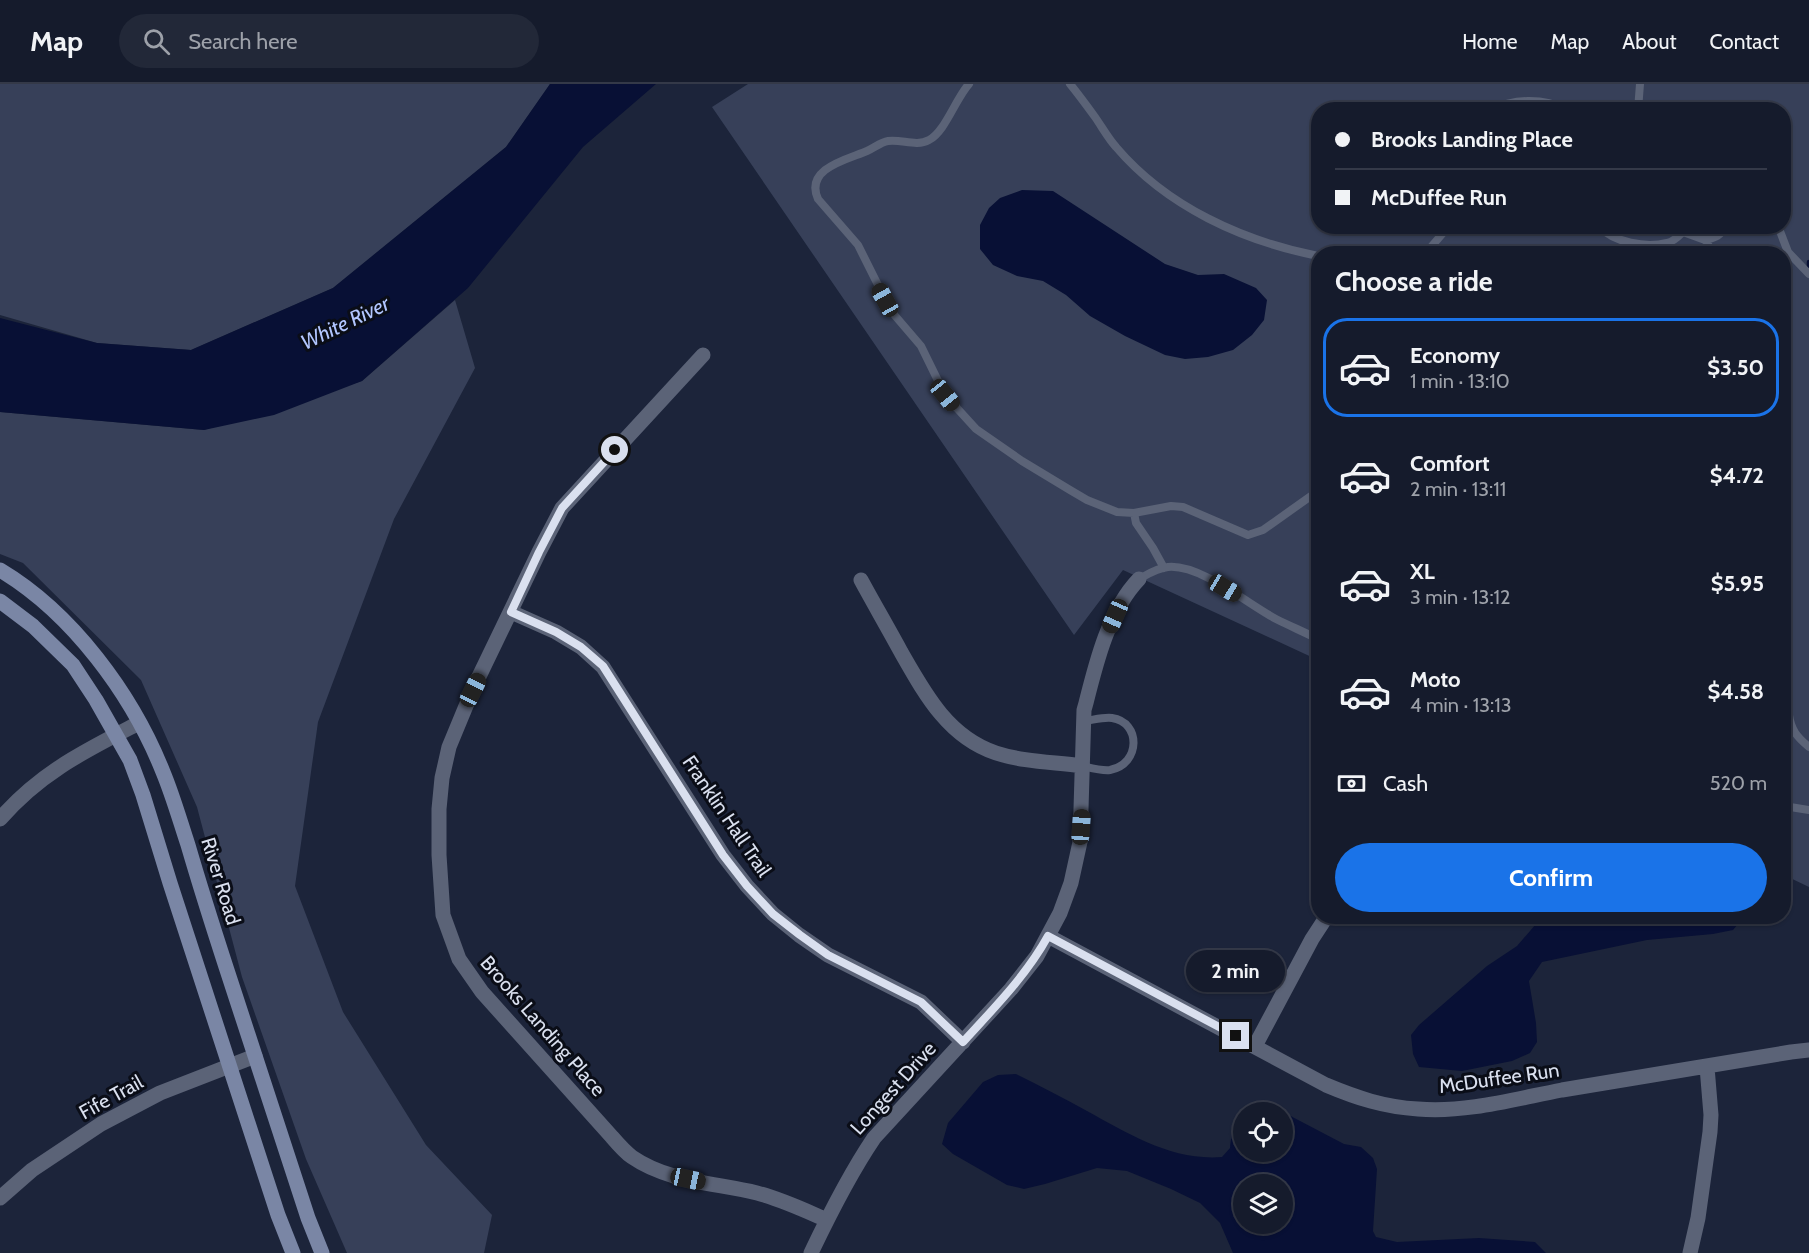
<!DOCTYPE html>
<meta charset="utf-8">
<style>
body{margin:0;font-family:Cabin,sans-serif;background:#222838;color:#f1f3f6;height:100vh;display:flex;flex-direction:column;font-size:22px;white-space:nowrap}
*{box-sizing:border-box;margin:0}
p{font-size:20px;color:#9da1a9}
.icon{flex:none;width:33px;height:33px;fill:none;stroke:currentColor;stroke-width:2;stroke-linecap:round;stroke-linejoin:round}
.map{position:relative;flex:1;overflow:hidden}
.drawer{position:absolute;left:1311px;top:162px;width:480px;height:678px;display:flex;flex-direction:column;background:#151b2c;border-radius:24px;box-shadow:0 2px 4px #0004,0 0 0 2px #343948}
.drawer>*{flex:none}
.hud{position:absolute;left:1311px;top:18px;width:480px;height:132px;border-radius:24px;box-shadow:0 2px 4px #0004,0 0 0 2px #343948;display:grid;align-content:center;height:132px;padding:0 24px;background:#151b2c}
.tools{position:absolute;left:1233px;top:1018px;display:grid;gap:12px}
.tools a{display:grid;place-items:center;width:60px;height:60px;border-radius:50%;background:#151b2c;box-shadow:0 2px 4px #0004,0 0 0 2px #343948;font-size:30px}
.end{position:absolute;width:27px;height:27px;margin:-14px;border:8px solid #dae0ef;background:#111;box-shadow:0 0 0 3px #111}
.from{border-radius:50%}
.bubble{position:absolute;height:42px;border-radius:21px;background:#151b2c;box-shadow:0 2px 4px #0004,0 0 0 2px #343948;font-size:20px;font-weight:700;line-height:42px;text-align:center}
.car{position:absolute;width:18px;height:36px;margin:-18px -9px;border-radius:8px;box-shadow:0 0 4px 2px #0007;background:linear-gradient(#222 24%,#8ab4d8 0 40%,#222 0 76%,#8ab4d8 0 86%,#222 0)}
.hud b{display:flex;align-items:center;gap:21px;height:57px;font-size:22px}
.hud b+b{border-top:2px solid #343948}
.hud i{width:15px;height:15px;background:#f1f3f6}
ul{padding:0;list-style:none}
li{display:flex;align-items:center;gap:18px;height:99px;margin:0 12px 9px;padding:0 12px;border:3px solid transparent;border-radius:24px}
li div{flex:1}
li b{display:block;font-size:22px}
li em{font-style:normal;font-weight:700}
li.on{border-color:#1a73e8}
li>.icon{width:54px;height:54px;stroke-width:1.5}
h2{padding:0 24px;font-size:27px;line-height:72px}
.pay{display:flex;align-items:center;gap:15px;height:66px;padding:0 24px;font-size:22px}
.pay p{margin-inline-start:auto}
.button{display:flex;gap:12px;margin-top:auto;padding:12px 24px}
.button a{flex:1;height:69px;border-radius:36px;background:#1a73e8;color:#fff;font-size:24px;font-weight:700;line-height:69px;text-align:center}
header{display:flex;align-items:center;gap:36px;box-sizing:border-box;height:84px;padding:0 30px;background:#151b2c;border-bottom:2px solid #343948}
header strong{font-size:28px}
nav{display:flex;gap:33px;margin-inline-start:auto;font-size:21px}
.search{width:420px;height:54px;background:#222838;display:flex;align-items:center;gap:15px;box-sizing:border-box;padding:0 21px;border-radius:33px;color:#9da1a9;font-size:22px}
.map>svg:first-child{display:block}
</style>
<header>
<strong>Map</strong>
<div class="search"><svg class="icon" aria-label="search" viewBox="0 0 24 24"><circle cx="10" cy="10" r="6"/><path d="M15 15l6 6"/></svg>Search here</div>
<nav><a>Home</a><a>Map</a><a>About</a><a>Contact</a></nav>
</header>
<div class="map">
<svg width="1809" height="1169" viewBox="0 0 1809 1169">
<rect width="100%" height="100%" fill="#1c243a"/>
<!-- green -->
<path fill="#374059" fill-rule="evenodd" d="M0 0H550L506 63 333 204 191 266 97 259 0 231Z
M748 0H1809V803L1784 791V170H1318V576L1123 486 1074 551 712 23ZM1318 26H1784V142H1318Z
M455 216 475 284 394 435 318 638 295 802 343 928 426 1061 492 1131 484 1169H347L306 1075 242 893 197 723 141 596 23 479 0 470V328L204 346 362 297Z"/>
<!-- water -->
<path fill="#081035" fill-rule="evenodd" d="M550 0H656L583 63 468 204 362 297 274 331 204 346 0 328V234L97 259 191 266 333 204 506 63Z
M1022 106 1053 107 1165 180 1198 191 1224 190 1256 204 1267 216 1264 236 1252 251 1233 266 1208 273 1185 275 1165 271 1125 252 1090 232 1066 211 1043 197 1017 192 993 181 980 165V141L989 124 1000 114Z
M1542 833V832L1744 833 1733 846 1713 850 1647 856 1542 878 1529 897 1536 939 1537 958 1530 969 1512 977 1462 987 1419 983 1413 970 1411 951 1419 941 1487 882 1517 862Z
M1016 990C1040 1002 1064 1014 1087 1027 1129 1050 1172 1077 1222 1073L1230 1064C1232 1044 1236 1035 1249 1021L1264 1018 1344 1060 1361 1063 1373 1074 1377 1085 1373 1147 1376 1153 1397 1158 1479 1154 1535 1158 1546 1169H1233L1220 1139 1200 1119 1171 1105 1127 1087 1097 1084 1045 1100 1024 1105 1007 1101 953 1070 942 1060 948 1039 983 998 998 991ZM1244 1029H1282V1068H1244ZM1244 1101H1282V1140H1244Z"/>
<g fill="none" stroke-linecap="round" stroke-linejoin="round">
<!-- stream -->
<path stroke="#081035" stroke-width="4.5" d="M1809 188V178"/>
<!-- lane -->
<path stroke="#5b6377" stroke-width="8" d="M969 0C956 14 945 48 929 56 916 63 902 55 888 57 881 58 874 64 867 67 849 75 804 84 818 115L858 161 891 227 921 262 945 311 976 345 1022 377 1070 406 1087 416 1117 428 1134 429 1171 422 1183 423 1248 451 1263 446 1318 407
M1070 0C1079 11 1087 22 1095 33 1102 43 1108 54 1116 63 1167 123 1243 157 1318 172
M1489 26C1514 15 1542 13 1567 26
M1638 26 1640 0
M1599 142C1614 159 1646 164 1667 159 1673 158 1679 152 1683 148
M1680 142 1683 148 1705 156
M1778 142 1788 168 1809 190
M1425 170 1449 142
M1561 170 1588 167 1599 170
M1714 170 1705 156C1716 154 1720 152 1726 142
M1134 429 1136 439 1153 464 1164 484
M1139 495C1148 490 1157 484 1168 483 1200 480 1248 520 1276 535 1290 542 1304 548 1318 555
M1784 517 1789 545V631C1791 646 1797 653 1809 663
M1082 682C1091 684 1102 687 1110 686 1141 680 1141 638 1112 634 1103 633 1093 636 1084 637
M1784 722 1809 726"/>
<!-- street -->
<path stroke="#5b6377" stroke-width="15" d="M703 271 562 424 539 468 473 605 449 663 442 694 439 725V771L443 831 459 875 482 908 612 1053C618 1060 625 1068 632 1073 668 1098 716 1099 757 1109 781 1115 804 1126 827 1136
M861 496C874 520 888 544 901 568 925 610 948 653 996 669 1024 678 1053 678 1082 682
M511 528 556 548 581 563 603 583 723 771 747 802 773 830 799 851 828 871 921 918 963 958
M0 735C41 688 85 667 139 639
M1048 852 1326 1001C1357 1014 1384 1023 1418 1025 1466 1029 1515 1015 1562 1006 1638 993 1715 981 1791 968L1809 966
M1255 962 1312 855 1327 832
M0 1114 32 1086 101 1040 160 1009 255 972
M811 1169C830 1129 849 1091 874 1054L1011 905 1037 872 1060 829 1071 799 1080 758 1084 626 1086 619C1096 579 1109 526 1139 495
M1690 1169 1698 1134 1710 1048 1711 1031 1707 983"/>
<!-- secondary -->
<path stroke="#7a86a5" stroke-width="15" d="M0 486C72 529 132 610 163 688 173 712 180 737 188 761 200 802 213 843 226 883 253 967 281 1050 308 1134L322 1169
M0 517 33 542 73 581 96 616 130 676 143 711 170 799 278 1131 293 1169"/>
</g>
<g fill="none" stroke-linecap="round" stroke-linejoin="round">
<!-- route -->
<path stroke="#dae0ef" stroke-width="8" d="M615 366 562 424 539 468 511 528 556 548 581 563 603 582 723 771 747 802 773 830 800 851 828 871 921 918 963 958C993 925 1026 892 1048 852L1236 952"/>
</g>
<g text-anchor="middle" stroke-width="6" stroke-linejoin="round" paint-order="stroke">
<!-- street labels -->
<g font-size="20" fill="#dae0ef" stroke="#0a0d17">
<text transform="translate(727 732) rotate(56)" y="7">Franklin Hall Trail</text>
<text transform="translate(221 797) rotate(73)" y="7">River Road</text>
<text transform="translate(543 942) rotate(49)" y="7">Brooks Landing Place</text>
<text transform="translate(1499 994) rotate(-8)" y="7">McDuffee Run</text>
<text transform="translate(893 1004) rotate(-48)" y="7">Longest Drive</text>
<text transform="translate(111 1013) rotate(-29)" y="7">Fife Trail</text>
</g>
<!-- water labels -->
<g font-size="21" font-style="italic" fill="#b2c6ff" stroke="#0a0d17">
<text transform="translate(345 239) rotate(-26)" y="7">White River</text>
</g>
</g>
</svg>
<div class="tools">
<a><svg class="icon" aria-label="locate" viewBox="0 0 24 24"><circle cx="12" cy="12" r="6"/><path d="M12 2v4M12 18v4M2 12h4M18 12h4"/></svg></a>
<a><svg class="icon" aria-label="layers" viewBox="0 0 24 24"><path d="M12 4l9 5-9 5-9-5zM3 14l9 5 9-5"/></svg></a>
</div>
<i class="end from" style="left:615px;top:366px"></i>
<i class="end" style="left:1236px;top:952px"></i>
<div class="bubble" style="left:1186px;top:866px;width:99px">2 min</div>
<i class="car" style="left:885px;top:216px;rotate:331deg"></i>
<i class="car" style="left:945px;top:311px;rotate:141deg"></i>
<i class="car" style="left:1225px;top:504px;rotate:121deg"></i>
<i class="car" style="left:1115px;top:532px;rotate:204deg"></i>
<i class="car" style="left:473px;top:606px;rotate:26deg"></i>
<i class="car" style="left:1081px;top:743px;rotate:4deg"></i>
<i class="car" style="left:688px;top:1095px;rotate:102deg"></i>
<div class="hud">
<b><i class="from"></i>Brooks Landing Place</b>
<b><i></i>McDuffee Run</b>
</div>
<section class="drawer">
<h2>Choose a ride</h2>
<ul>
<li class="on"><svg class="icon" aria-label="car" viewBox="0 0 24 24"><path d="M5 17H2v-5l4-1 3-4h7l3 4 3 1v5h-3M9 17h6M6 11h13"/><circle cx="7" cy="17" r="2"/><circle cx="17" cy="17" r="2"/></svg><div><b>Economy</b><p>1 min · 13:10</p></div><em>$3.50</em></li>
<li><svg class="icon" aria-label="car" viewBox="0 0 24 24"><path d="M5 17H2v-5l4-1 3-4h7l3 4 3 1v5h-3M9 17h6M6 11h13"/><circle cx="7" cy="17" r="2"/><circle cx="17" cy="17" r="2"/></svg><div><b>Comfort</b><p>2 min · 13:11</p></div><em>$4.72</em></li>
<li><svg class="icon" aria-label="car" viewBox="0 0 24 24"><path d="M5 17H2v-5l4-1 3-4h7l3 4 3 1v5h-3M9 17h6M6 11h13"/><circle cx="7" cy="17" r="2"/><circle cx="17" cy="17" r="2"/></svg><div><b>XL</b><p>3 min · 13:12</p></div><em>$5.95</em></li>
<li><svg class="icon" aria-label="car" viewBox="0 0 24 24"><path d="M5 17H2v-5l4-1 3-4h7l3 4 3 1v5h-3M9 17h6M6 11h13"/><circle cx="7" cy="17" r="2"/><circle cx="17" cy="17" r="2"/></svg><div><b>Moto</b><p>4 min · 13:13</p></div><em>$4.58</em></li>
</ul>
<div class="pay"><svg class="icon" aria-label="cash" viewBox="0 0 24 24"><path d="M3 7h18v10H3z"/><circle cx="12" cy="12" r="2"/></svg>Cash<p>520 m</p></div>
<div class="button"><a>Confirm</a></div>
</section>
</div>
